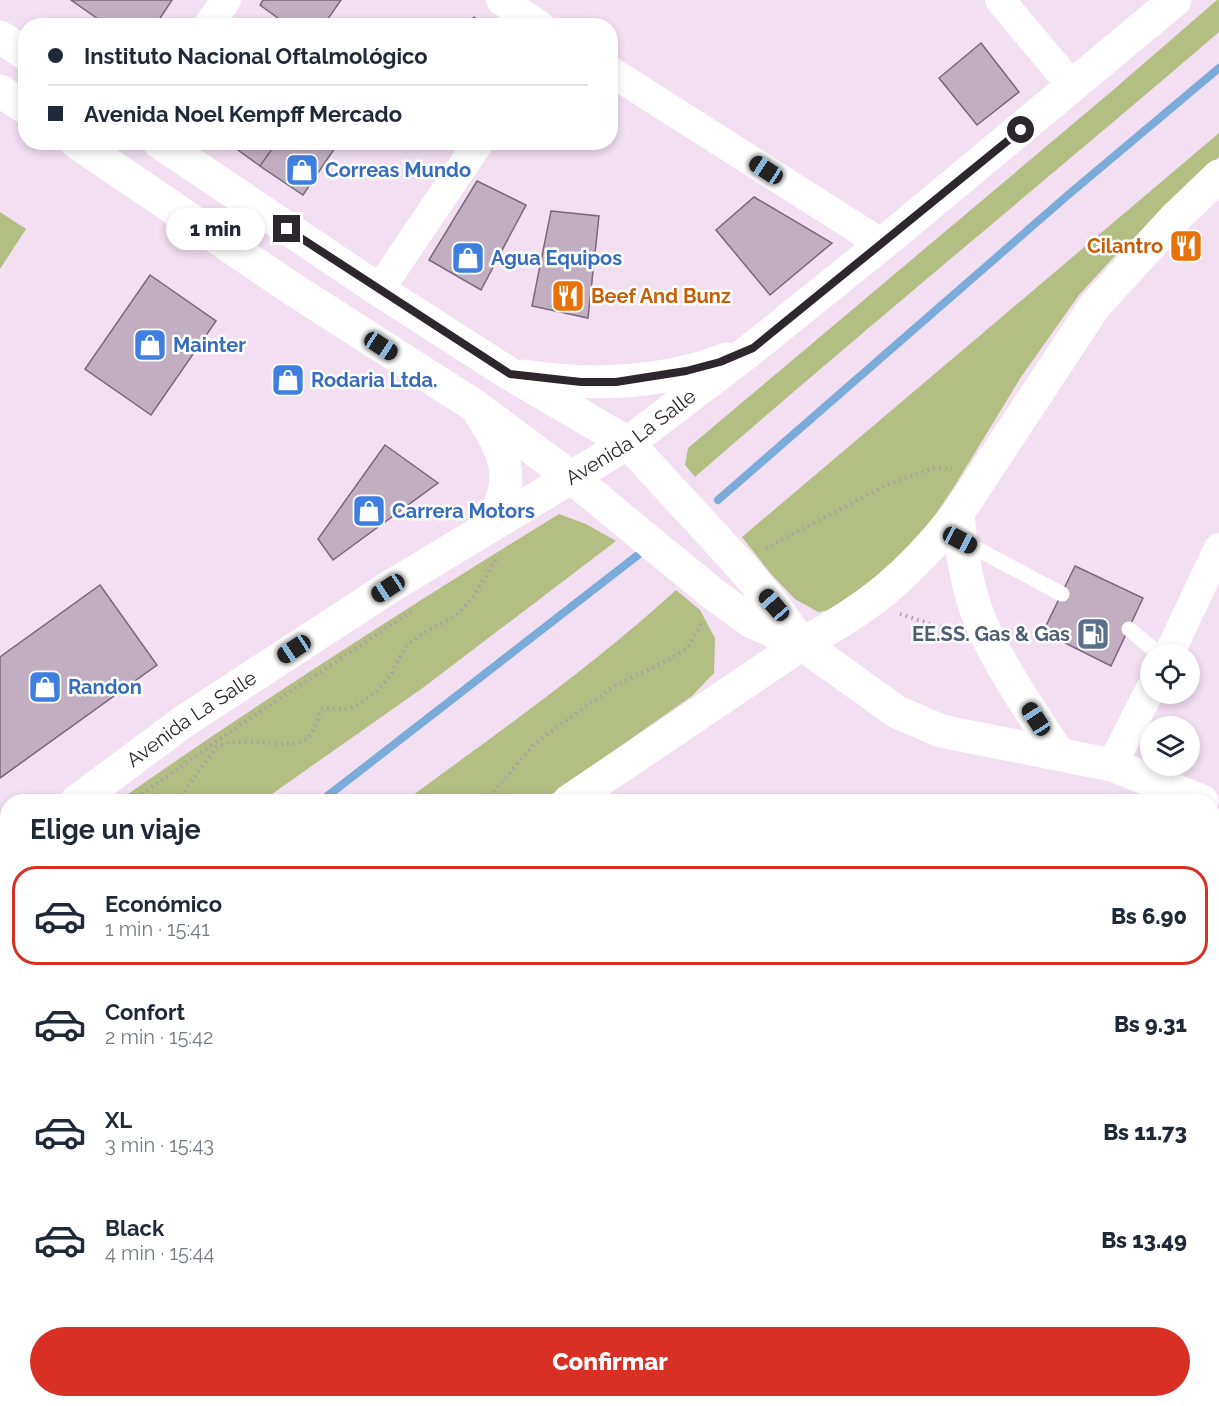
<!DOCTYPE html>
<html lang="es">
<meta charset="utf-8">
<style>
body{margin:0;font-family:Raleway,sans-serif;background:#f2f2f3;color:#1f2937;height:100vh;display:flex;flex-direction:column;font-size:22px;white-space:nowrap}
*{box-sizing:border-box;margin:0}
p{font-size:20px;color:#747a83}
.icon{flex:none;width:33px;height:33px;fill:none;stroke:currentColor;stroke-width:2;stroke-linecap:round;stroke-linejoin:round}
.map{position:relative;flex:1;overflow:hidden}
.drawer{position:absolute;left:0px;top:794px;width:1220px;height:614px;display:flex;flex-direction:column;background:#fff;border-radius:24px 24px 0 0;box-shadow:0 3px 9px #0003}
.drawer>*{flex:none}
.guide{position:absolute;left:18px;top:18px;width:600px;height:132px;border-radius:24px;box-shadow:0 3px 9px #0003;display:grid;align-content:center;height:132px;padding:0 30px;background:#fff}
.tools{position:absolute;left:1140px;top:644px;display:grid;gap:12px}
.tools a{display:grid;place-items:center;width:60px;height:60px;border-radius:50%;background:#fff;box-shadow:0 3px 9px #0003;font-size:30px}
.end{position:absolute;width:27px;height:27px;margin:-14px;border:8px solid #2d262d;background:#fff;box-shadow:0 0 0 3px #fff}
.from{border-radius:50%}
.bubble{position:absolute;height:42px;border-radius:21px;background:#fff;box-shadow:0 3px 9px #0003;font-size:20px;font-weight:800;line-height:42px;text-align:center}
.car{position:absolute;width:18px;height:36px;margin:-18px -9px;border-radius:8px;box-shadow:0 0 4px 2px #0007;background:linear-gradient(#222 24%,#8ab4d8 0 40%,#222 0 76%,#8ab4d8 0 86%,#222 0)}
.guide b{display:flex;align-items:center;gap:21px;height:57px;font-size:22px}
.guide b+b{border-top:2px solid #e0e1e3}
.guide i{width:15px;height:15px;background:#1f2937}
ul{padding:0;list-style:none}
li{display:flex;align-items:center;gap:18px;height:99px;margin:0 12px 9px;padding:0 18px;border:3px solid transparent;border-radius:24px}
li div{flex:1}
li b{display:block;font-size:22px}
li em{font-style:normal;font-weight:800}
li.on{border-color:#d93025}
li>.icon{width:54px;height:54px;stroke-width:1.5}
h2{padding:0 30px;font-size:27px;line-height:72px}
.cta{display:flex;gap:12px;margin-top:auto;padding:12px 30px}
.cta a{flex:1;height:69px;border-radius:36px;background:#d93025;color:#fff;font-size:24px;font-weight:800;line-height:69px;text-align:center}
.map>svg:first-child{display:block}
</style>
<div class="map">
<svg width="1219" height="1406" viewBox="0 0 1219 1406">
<rect width="100%" height="100%" fill="#f2dff2"/>
<!-- green -->
<path fill="#b3be82" d="M1217 0H1219V32C1045 181 868 326 695 477L685 465 688 448 1112 91Z
M1219 133V157L1112 259 1079 295 1021 377 954 487 919 539 842 608 818 612 795 599 771 574 742 537Z
M0 212 26 229 0 269Z
M559 514 586 524 616 541 424 687 262 801H118C262 700 410 606 559 514Z
M676 590 700 610 715 638 714 673 692 696 542 801H405C497 733 592 667 676 590Z
M7 880V970L0 975V885Z
M0 1094 7 1102 8 1176 0 1180Z"/>
<g fill="none" stroke-linecap="round" stroke-linejoin="round">
<!-- stream -->
<path stroke="#7aabd9" stroke-width="8" d="M718 500 1068 195 1219 68
M321 801 638 555
M0 1013 8 1008
M713 1400 730 1406"/>
</g>
<!-- building -->
<path fill="#c1afc1" stroke="#796879" stroke-width="1.5" d="M71 0H172L155 26H108Z
M263 0H341L323 26H289L260 5Z
M474 17 487 26H468Z
M981 43 1019 92 977 125 939 78Z
M227 142H277L260 166Z
M277 142H339L303 195 260 166Z
M477 181 526 205 481 290 429 260Z
M754 197 832 243 770 295 716 230Z
M551 211 599 216 588 318 532 306Z
M150 275 216 321 151 415 85 369Z
M283 370 299 382 294 389 277 378Z
M385 445 438 483 333 560 318 539Z
M1075 566 1143 598 1111 666 1043 632Z
M100 585 157 665 0 778V657Z
M249 1400H322L318 1406H245Z
M898 1400H928L926 1406H913Z"/>
<g fill="none" stroke-linecap="round" stroke-linejoin="round">
<!-- path -->
<path stroke="#ab9cab" stroke-width="4" stroke-dasharray="1.5 4.5" stroke-linecap="butt" d="M766 549 775 543 889 484 934 468 952 469
M900 614 952 631
M132 801 237 727 412 611
M177 801 217 747C242 733 292 753 307 738 315 731 318 718 321 709 329 708 336 709 344 709 359 708 384 687 391 674 397 664 401 651 410 643 424 630 443 625 457 614 474 600 486 575 498 557
M486 801 535 743 614 686 670 659 687 648 698 631 702 621
M0 894 8 889
M0 917 8 912
M0 1114 3 1109 4 1099"/>
<!-- lane -->
<path stroke="#fff" stroke-width="15" d="M962 541 1062 594
M1129 629 1159 654
M0 1379 8 1374
M942 1406 945 1400"/>
<!-- street -->
<path stroke="#fff" stroke-width="30" d="M501 0 540 26
M1000 0 1073 87
M208 26 226 0
M610 71 882 244
M379 290 479 142
M1169 654 1219 548
M1112 765 1150 690
M215 1406 219 1400"/>
<!-- secondary -->
<g stroke="#fff" stroke-width="33">
<path d="M0 37 26 54"/>
<path d="M0 91 26 108"/>
<path d="M76 142 288 286 475 406 571 477 712 593 752 622 802 644 897 712 941 731 1112 765 1202 801"/>
<path d="M159 142 379 290 510 374 628 443 742 567 774 605 800 642"/>
<path d="M523 376C590 386 662 384 727 359"/>
<path d="M481 415C508 455 516 482 490 526"/>
<path d="M958 513C961 554 968 597 986 634 1006 676 1033 714 1058 753"/>
<path id="s1" d="M77 801 183 722 388 588 628 443 753 348 882 244 1175 0"/>
<path d="M569 801 802 644C870 607 910 575 958 513L1094 307 1173 220 1219 176"/>
<path d="M0 858 8 853"/>
<path d="M0 1054 8 1065"/>
<path d="M0 1203 8 1200"/>
<path d="M615 1400 631 1406"/>
</g>
</g>
<g fill="none" stroke-linecap="round" stroke-linejoin="round">
<!-- route -->
<path stroke="#2d262d" stroke-width="8" d="M287 229 510 374 581 382H616L686 371 720 362 753 348 1021 130"/>
</g>
<!-- icons -->
<defs>
<symbol id="shop-square" viewBox="-11 -11 22 22"><rect x="-9" y="-9" width="18" height="18" rx="4" fill="#3f7fe0" stroke="#fff"/><path d="M-5-2.5h2.3a2.7 3.5 0 0 1 5.4 0H5L5.5 6h-11ZM-1.5-2.5h3a1.5 2.3 0 0 0-3 0Z" fill="#fff"/></symbol>
<symbol id="restaurant-square" viewBox="-11 -11 22 22"><rect x="-9" y="-9" width="18" height="18" rx="4" fill="#e8710a" stroke="#fff"/><path d="M-5-6h1v4h1v-4h1v4h1v-4h1v5L-1.5 .5V6h-2V.5L-5-1ZM5-6V6H3V1.5H1.5Q1.5-4 5-6Z" fill="#fff"/></symbol>
<symbol id="fuel-square" viewBox="-11 -11 22 22"><rect x="-9" y="-9" width="18" height="18" rx="4" fill="#5c6f8a" stroke="#fff"/><path d="M-5.5-6h7V0h2V4h1.3V-2.5L3-4.5l.8-.8L6-3V5H2.5V1h-1V6h-7ZM-4.2-4.7v3.2H.2V-4.7Z" fill="#fff"/></symbol>
</defs>
<g fill-rule="evenodd">
<use href="#shop-square" x="283" y="151" width="38" height="38"/>
<use href="#restaurant-square" x="1167" y="227" width="38" height="38"/>
<use href="#shop-square" x="449" y="239" width="38" height="38"/>
<use href="#restaurant-square" x="549" y="277" width="38" height="38"/>
<use href="#shop-square" x="131" y="326" width="38" height="38"/>
<use href="#shop-square" x="269" y="361" width="38" height="38"/>
<use href="#shop-square" x="350" y="492" width="38" height="38"/>
<use href="#fuel-square" x="1074" y="615" width="38" height="38"/>
<use href="#shop-square" x="26" y="668" width="38" height="38"/>
</g>
<g text-anchor="middle" stroke-width="5" stroke-linejoin="round" paint-order="stroke">
<!-- shop labels -->
<g font-size="20" font-weight="bold" fill="#366cbe" stroke="#fff" text-anchor="start">
<text x="325" y="177">Correas Mundo</text>
<text x="491" y="265">Agua Equipos</text>
<text x="173" y="352">Mainter</text>
<text x="311" y="387">Rodaria Ltda.</text>
<text x="392" y="518">Carrera Motors</text>
<text x="68" y="694">Randon</text>
</g>
<!-- food labels -->
<g font-size="20" font-weight="bold" fill="#c56008" stroke="#fff" text-anchor="end">
<text x="1163" y="253">Cilantro</text>
<text x="591" y="303" text-anchor="start">Beef And Bunz</text>
</g>
<!-- street labels -->
<g font-size="20" fill="#2d262d" stroke="#fff">
<text dy="7" stroke="none"><textPath href="#s1" startOffset="663">Avenida La Salle</textPath></text>
<text dy="7" stroke="none"><textPath href="#s1" startOffset="141">Avenida La Salle</textPath></text>
</g>
<!-- service labels -->
<g font-size="20" font-weight="bold" fill="#4e5e75" stroke="#fff" text-anchor="end">
<text x="1070" y="641">EE.SS. Gas &amp; Gas</text>
</g>
</g>
</svg>
<div class="tools">
<a><svg class="icon" aria-label="locate" viewBox="0 0 24 24"><circle cx="12" cy="12" r="6"/><path d="M12 2v4M12 18v4M2 12h4M18 12h4"/></svg></a>
<a><svg class="icon" aria-label="layers" viewBox="0 0 24 24"><path d="M12 4l9 5-9 5-9-5zM3 14l9 5 9-5"/></svg></a>
</div>
<i class="end from" style="left:1021px;top:130px"></i>
<i class="end" style="left:287px;top:229px"></i>
<div class="bubble" style="left:166px;top:208px;width:99px">1 min</div>
<i class="car" style="left:766px;top:170px;rotate:303deg"></i>
<i class="car" style="left:381px;top:346px;rotate:123deg"></i>
<i class="car" style="left:960px;top:540px;rotate:118deg"></i>
<i class="car" style="left:388px;top:588px;rotate:237deg"></i>
<i class="car" style="left:774px;top:605px;rotate:319deg"></i>
<i class="car" style="left:294px;top:649px;rotate:237deg"></i>
<i class="car" style="left:1036px;top:719px;rotate:327deg"></i>
<div class="guide">
<b><i class="from"></i>Instituto Nacional Oftalmológico</b>
<b><i></i>Avenida Noel Kempff Mercado</b>
</div>
<section class="drawer">
<h2>Elige un viaje</h2>
<ul>
<li class="on"><svg class="icon" aria-label="car" viewBox="0 0 24 24"><path d="M5 17H2v-5l4-1 3-4h7l3 4 3 1v5h-3M9 17h6M6 11h13"/><circle cx="7" cy="17" r="2"/><circle cx="17" cy="17" r="2"/></svg><div><b>Económico</b><p>1 min · 15:41</p></div><em>Bs 6.90</em></li>
<li><svg class="icon" aria-label="car" viewBox="0 0 24 24"><path d="M5 17H2v-5l4-1 3-4h7l3 4 3 1v5h-3M9 17h6M6 11h13"/><circle cx="7" cy="17" r="2"/><circle cx="17" cy="17" r="2"/></svg><div><b>Confort</b><p>2 min · 15:42</p></div><em>Bs 9.31</em></li>
<li><svg class="icon" aria-label="car" viewBox="0 0 24 24"><path d="M5 17H2v-5l4-1 3-4h7l3 4 3 1v5h-3M9 17h6M6 11h13"/><circle cx="7" cy="17" r="2"/><circle cx="17" cy="17" r="2"/></svg><div><b>XL</b><p>3 min · 15:43</p></div><em>Bs 11.73</em></li>
<li><svg class="icon" aria-label="car" viewBox="0 0 24 24"><path d="M5 17H2v-5l4-1 3-4h7l3 4 3 1v5h-3M9 17h6M6 11h13"/><circle cx="7" cy="17" r="2"/><circle cx="17" cy="17" r="2"/></svg><div><b>Black</b><p>4 min · 15:44</p></div><em>Bs 13.49</em></li>
</ul>
<div class="cta"><a>Confirmar</a></div>
</section>
</div>
